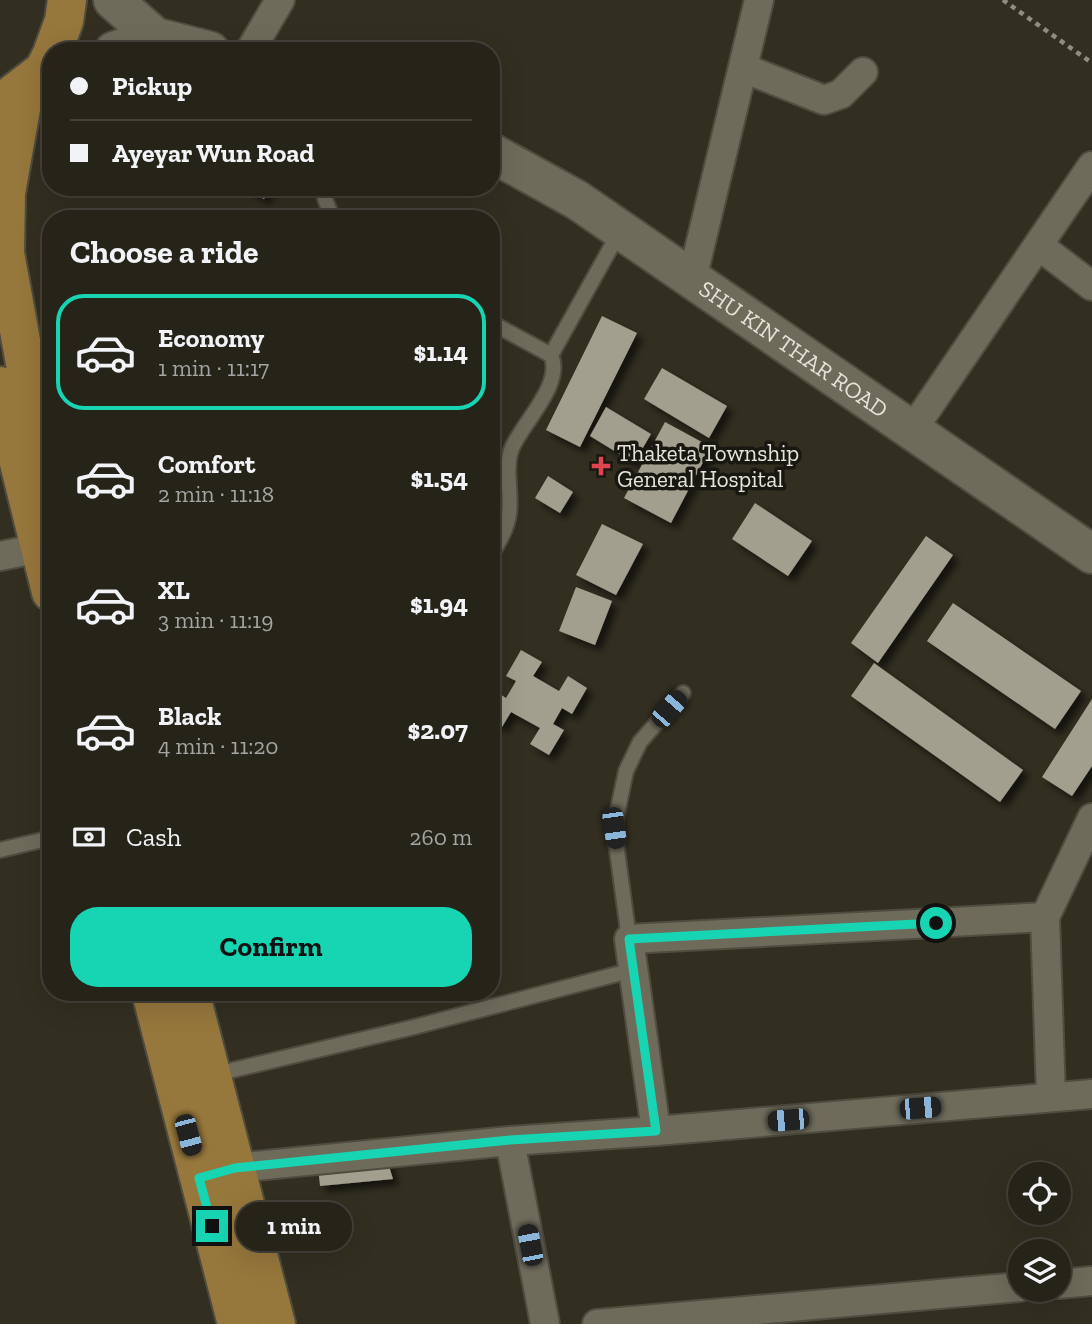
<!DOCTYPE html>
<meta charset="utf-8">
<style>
body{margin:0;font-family:"Zilla Slab",serif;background:#2e2b22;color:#f1f3f6;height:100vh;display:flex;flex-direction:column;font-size:26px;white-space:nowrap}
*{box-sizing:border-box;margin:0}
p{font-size:23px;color:#a4a4a2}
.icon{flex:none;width:38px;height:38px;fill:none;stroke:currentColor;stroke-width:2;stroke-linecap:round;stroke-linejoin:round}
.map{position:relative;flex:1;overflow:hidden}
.sheet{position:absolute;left:42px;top:210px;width:458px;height:791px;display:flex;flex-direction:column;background:#262319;border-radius:28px;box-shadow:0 7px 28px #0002,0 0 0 2px #424038}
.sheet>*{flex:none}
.banner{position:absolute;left:42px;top:42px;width:458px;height:154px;border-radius:28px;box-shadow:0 7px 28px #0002,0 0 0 2px #424038;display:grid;align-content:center;height:154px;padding:0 28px;background:#262319}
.controls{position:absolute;left:1008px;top:1162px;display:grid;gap:14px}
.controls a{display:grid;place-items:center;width:63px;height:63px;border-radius:50%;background:#262319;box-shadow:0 7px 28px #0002,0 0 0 2px #424038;font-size:35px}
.end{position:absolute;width:32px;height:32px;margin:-16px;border:9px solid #17d5b2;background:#111;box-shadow:0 0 0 4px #111}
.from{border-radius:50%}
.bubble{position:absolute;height:49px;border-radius:24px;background:#262319;box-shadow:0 7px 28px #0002,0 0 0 2px #424038;font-size:23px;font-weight:700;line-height:49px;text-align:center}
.car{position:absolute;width:21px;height:42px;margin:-21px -10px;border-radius:9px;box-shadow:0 0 5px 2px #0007;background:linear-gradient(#222 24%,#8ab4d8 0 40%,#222 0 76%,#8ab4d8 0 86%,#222 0)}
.banner b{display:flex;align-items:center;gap:24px;height:66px;font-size:26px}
.banner b+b{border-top:2px solid #424038}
.banner i{width:18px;height:18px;background:#f1f3f6}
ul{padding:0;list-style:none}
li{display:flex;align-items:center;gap:21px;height:116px;margin:0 14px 10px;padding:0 14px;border:4px solid transparent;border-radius:28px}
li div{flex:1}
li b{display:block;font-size:26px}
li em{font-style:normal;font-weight:700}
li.active{border-color:#17d5b2}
li>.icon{width:63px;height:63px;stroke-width:1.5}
h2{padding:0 28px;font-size:32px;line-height:84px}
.pay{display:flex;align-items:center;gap:18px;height:77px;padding:0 28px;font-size:26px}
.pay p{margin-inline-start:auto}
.primary-button{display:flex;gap:14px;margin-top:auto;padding:14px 28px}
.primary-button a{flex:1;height:80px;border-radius:28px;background:#17d5b2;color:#111;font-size:28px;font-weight:700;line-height:80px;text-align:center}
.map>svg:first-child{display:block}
</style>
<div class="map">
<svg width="1092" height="1324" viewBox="0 0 1092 1324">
<defs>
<filter id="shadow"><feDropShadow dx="6" dy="6" stdDeviation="3.5" flood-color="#0009"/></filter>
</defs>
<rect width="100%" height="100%" fill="#322f21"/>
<!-- building -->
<path fill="#a39f8e" filter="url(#shadow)" d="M248 187H270L264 199 247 189Z
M602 316 637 333 580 447 546 430Z
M662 368 727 406 709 438 644 399Z
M606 407 651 434 634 463 590 436Z
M665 422 711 447 671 523 624 498Z
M548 476 573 492 560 513 535 498Z
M755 503 812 541 788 576 732 539Z
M602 524 643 544 616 595 576 575Z
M926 536 953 555 878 663 851 643Z
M576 587 612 601 595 645 559 631Z
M953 603 1081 691 1055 729 927 641Z
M521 650 542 662 533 676 559 691 568 676 587 688 572 714 562 708 553 724 564 730 549 755 530 744 540 728 511 712 502 727 492 721V702L497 692 506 698 516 681 506 676Z
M874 663 1023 770 1000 802 851 696Z
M1092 699V766L1072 796 1042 777Z
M387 1160 393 1179 320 1186 318 1167Z"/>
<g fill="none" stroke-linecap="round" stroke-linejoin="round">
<defs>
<path id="lane" d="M325 187V199L333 219
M492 323 551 355C564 384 523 422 512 448 504 468 512 493 509 514 507 529 500 541 492 553
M551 355 620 231
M0 850 51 838
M629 939 614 828 626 771 640 742 683 693
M212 1075 414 1027 633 970"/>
<path id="street" d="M250 51 280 0
M743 68 824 100 841 94 863 72
M1038 245 1092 286
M692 279 759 0
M913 429 1092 166
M0 556 40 548
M1051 1097 1045 917 1092 818
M656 1131 629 939 1045 917
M510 1141 545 1324
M217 1173 235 1168 510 1141 656 1131 1092 1094
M1059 1284 1092 1281
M597 1324 1020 1287"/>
<g id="secondary">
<path d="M113 0 155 37 210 51"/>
<path d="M114 51 155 37"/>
<path id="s1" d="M492 153 577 200 1092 554"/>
</g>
<path id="primary" d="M53 51 64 21 67 0
M25 86 6 193 5 253 27 374 51 457
M5 100 44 70 51 56
M0 386 51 592
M151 992 237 1324
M190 992 276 1324"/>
</defs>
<!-- lane casing -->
<use href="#lane" stroke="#4f4c40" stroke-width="18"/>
<!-- street casing -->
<use href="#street" stroke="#4f4c40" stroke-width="32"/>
<!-- secondary casing -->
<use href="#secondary" stroke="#4f4c40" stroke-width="42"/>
<!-- primary casing -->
<use href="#primary" stroke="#4f4c40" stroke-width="42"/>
<!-- path -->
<path stroke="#8f8c81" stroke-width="4.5" stroke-dasharray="5 5" stroke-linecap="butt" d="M1003 0 1092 63"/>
<!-- lane -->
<use href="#lane" stroke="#6e6b5b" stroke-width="14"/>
<!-- street -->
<use href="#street" stroke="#6e6b5b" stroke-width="28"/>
<!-- secondary -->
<use href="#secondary" stroke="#6e6b5b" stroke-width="38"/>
<!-- primary -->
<use href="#primary" stroke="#96773c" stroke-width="38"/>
</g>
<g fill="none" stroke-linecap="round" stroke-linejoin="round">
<!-- route -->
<path stroke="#17d5b2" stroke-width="9" d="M212 1226 199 1178 235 1168 510 1140 656 1131 629 939 936 923"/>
</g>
<!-- markers -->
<path fill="#e0444e" stroke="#191711" stroke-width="2.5" d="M597.5 455.5h7v7h7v7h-7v7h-7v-7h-7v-7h7z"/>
<g text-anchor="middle" stroke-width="7" stroke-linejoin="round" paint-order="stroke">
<!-- street labels -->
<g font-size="23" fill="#e5e3da" stroke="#191711">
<text dy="8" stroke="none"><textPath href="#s1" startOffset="360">SHU KIN THAR ROAD</textPath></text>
</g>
<!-- poi labels -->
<g font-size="23" fill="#e5e3da" stroke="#191711" text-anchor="start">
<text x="617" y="461">Thaketa Township<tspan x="617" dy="26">General Hospital</tspan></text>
</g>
</g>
</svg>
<div class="controls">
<a><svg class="icon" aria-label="locate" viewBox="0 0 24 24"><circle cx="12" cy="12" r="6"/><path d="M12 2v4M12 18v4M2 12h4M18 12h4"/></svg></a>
<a><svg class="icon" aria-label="layers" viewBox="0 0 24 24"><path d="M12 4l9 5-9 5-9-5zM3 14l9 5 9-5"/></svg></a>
</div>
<i class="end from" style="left:936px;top:923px"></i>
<i class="end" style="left:212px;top:1226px"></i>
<div class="bubble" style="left:236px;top:1202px;width:116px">1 min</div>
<i class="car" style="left:669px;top:709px;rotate:41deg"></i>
<i class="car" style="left:614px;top:828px;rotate:172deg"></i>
<i class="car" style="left:920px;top:1108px;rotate:85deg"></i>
<i class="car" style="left:788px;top:1120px;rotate:265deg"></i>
<i class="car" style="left:188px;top:1135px;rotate:165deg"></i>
<i class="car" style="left:530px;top:1245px;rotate:349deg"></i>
<div class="banner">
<b><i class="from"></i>Pickup</b>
<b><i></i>Ayeyar Wun Road</b>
</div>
<section class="sheet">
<h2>Choose a ride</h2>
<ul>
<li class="active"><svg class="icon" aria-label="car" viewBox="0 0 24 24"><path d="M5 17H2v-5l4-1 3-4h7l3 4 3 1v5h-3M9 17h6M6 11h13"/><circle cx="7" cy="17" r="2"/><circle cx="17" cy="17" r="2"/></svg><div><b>Economy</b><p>1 min · 11:17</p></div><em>$1.14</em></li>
<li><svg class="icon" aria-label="car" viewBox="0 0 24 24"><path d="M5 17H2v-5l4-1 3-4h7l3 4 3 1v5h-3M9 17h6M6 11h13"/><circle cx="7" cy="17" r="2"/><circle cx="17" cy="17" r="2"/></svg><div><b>Comfort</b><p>2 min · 11:18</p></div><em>$1.54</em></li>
<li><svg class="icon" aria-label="car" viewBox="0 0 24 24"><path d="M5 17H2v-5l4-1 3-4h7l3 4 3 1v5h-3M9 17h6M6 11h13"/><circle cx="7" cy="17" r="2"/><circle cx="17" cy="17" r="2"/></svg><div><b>XL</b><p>3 min · 11:19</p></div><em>$1.94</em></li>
<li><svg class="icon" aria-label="car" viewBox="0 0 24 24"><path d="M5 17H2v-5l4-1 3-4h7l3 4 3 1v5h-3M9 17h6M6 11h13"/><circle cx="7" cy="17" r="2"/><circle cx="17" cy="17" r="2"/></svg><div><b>Black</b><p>4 min · 11:20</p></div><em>$2.07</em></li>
</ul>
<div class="pay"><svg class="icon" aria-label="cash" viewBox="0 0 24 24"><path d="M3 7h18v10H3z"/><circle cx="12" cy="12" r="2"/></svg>Cash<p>260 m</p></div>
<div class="primary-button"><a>Confirm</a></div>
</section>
</div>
